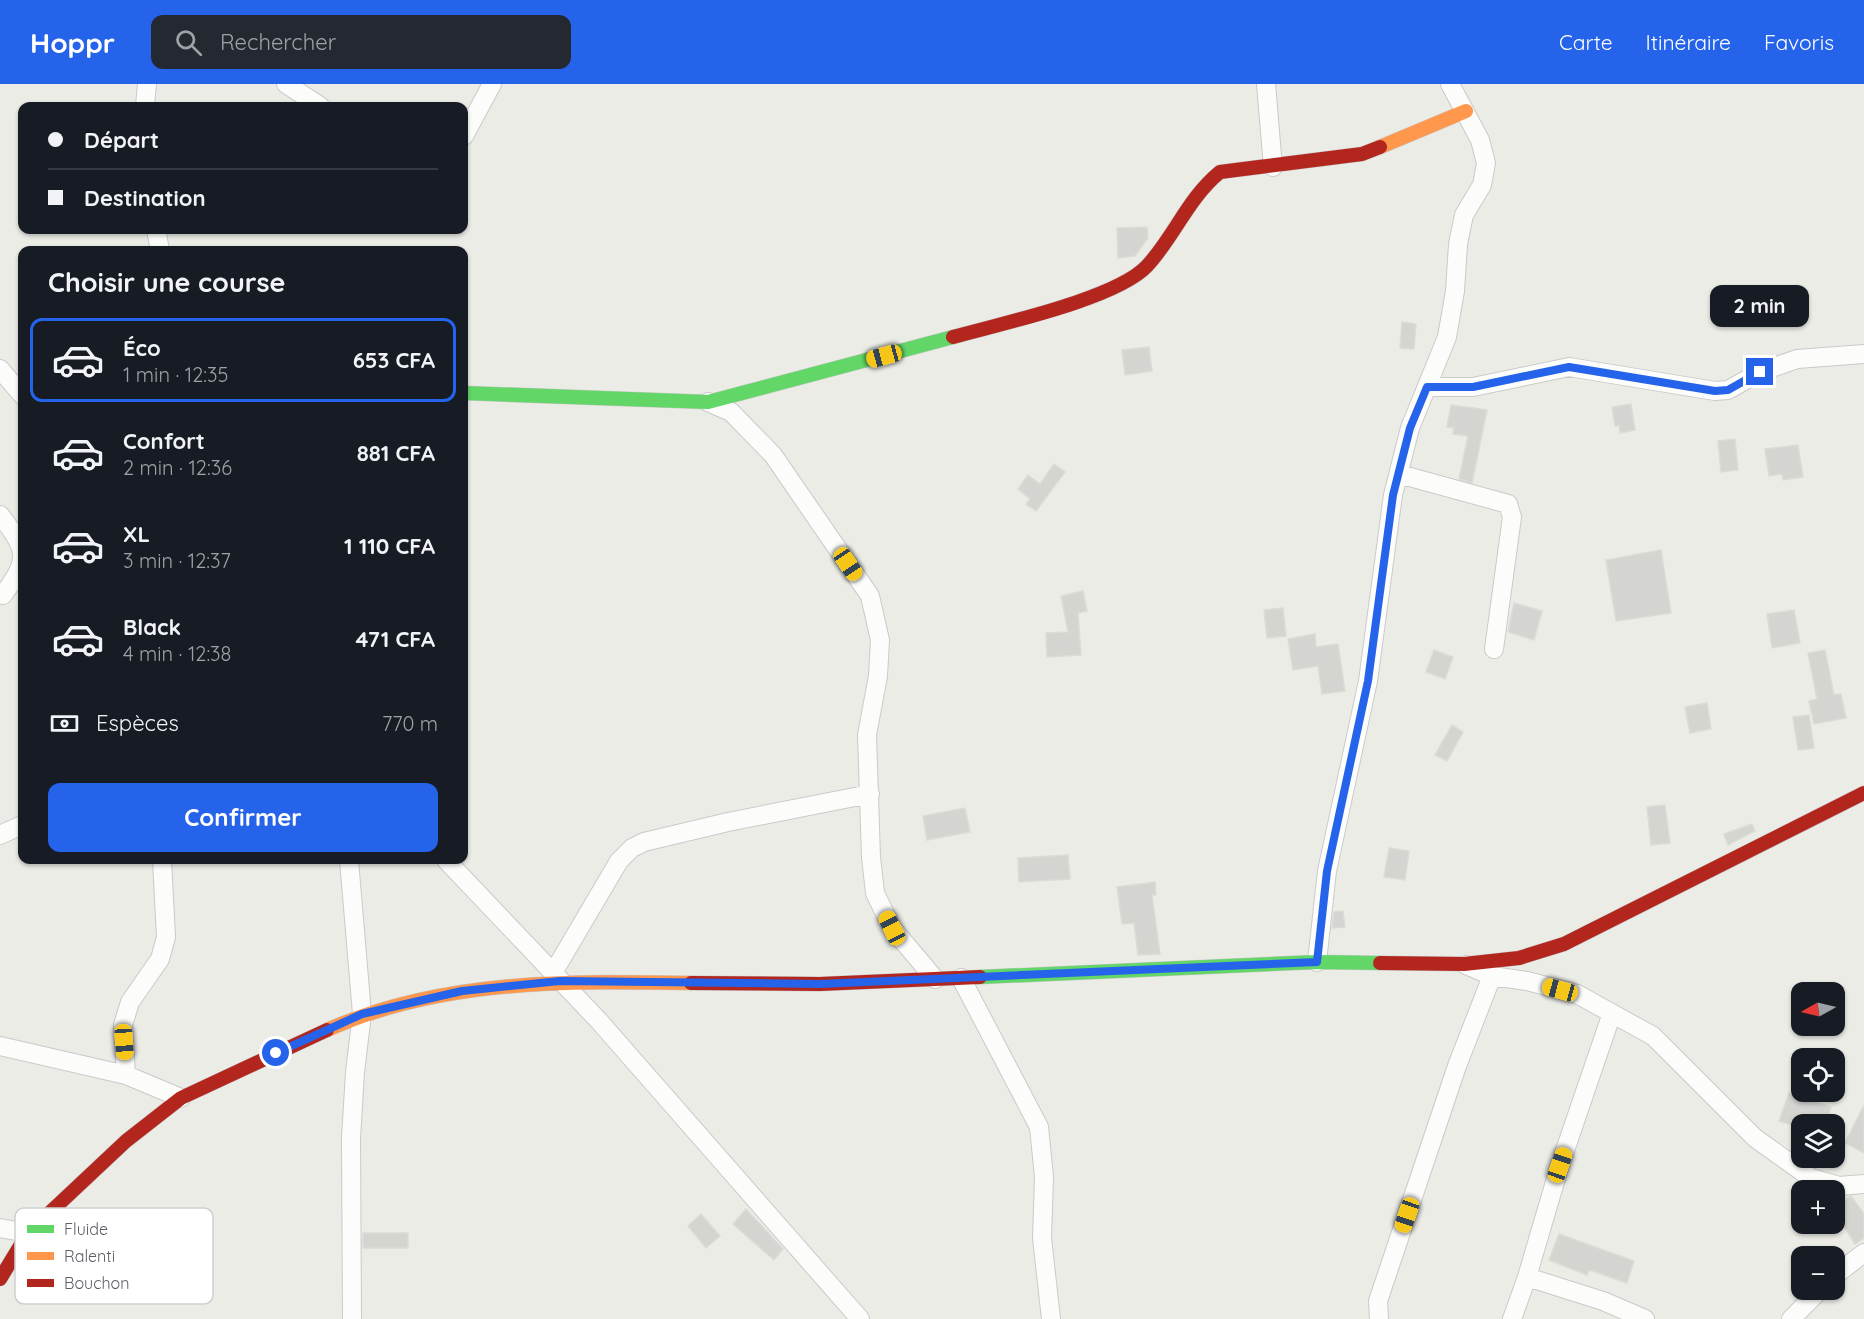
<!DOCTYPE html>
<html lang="fr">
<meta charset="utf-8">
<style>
body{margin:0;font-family:Quicksand,sans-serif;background:#242831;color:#f1f3f6;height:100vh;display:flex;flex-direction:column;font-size:22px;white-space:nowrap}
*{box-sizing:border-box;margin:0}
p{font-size:20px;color:#9ea1a6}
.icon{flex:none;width:33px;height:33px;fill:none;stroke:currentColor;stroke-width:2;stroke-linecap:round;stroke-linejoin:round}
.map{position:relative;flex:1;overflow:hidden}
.side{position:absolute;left:18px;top:162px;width:450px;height:618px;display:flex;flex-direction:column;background:#171b24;border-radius:12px;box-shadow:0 2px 4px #0004}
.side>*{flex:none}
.hud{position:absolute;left:18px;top:18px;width:450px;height:132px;border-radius:12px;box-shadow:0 2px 4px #0004;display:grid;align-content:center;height:132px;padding:0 30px;background:#171b24}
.needle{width:39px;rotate:262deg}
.buttons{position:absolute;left:1791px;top:898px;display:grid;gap:12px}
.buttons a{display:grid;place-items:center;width:54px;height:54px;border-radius:12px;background:#171b24;box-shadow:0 2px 4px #0004;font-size:30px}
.end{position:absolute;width:27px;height:27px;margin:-14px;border:8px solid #2563eb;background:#fff;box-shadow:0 0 0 3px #fff}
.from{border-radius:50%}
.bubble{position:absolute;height:42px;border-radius:12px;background:#171b24;box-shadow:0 2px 4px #0004;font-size:20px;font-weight:700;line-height:42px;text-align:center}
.car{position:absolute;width:18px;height:36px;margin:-18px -9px;border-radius:8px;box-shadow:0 0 4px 2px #0007;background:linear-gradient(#f5c518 24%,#345 0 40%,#f5c518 0 76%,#345 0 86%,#f5c518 0)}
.hud b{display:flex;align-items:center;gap:21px;height:57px;font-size:22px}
.hud b+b{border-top:2px solid #363941}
.hud i{width:15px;height:15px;background:#f1f3f6}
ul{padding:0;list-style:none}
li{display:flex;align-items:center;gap:18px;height:84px;margin:0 12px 9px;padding:0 18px;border:3px solid transparent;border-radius:12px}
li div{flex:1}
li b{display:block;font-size:22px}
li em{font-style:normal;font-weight:700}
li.active{border-color:#2563eb}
li>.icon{width:54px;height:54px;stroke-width:1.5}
h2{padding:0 30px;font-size:27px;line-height:72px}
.pay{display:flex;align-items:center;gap:15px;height:66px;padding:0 30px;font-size:22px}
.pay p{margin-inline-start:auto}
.primary-button{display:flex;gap:12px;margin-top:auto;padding:12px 30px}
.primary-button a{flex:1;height:69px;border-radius:12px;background:#2563eb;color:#fff;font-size:24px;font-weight:700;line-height:69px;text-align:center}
header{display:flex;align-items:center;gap:36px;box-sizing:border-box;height:84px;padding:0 30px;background:#2563eb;color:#fff}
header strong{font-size:28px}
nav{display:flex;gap:33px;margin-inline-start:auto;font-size:21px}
.search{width:420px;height:54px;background:#242831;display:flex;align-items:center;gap:15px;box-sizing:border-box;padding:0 21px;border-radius:12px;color:#9ea1a6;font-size:22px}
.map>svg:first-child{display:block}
</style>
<header>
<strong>Hoppr</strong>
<div class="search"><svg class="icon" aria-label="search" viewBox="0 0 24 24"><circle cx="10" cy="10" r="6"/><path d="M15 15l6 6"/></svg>Rechercher</div>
<nav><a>Carte</a><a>Itinéraire</a><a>Favoris</a></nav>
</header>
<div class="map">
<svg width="1864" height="1235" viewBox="0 0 1864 1235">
<rect width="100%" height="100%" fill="#ecece7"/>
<!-- building -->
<path fill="#d4d4d1" stroke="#dcdbd6" stroke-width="1.5" d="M1147 143 1148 154 1135 172 1118 174 1117 144Z
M1402 238 1416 240 1414 265 1400 264Z
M1149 263 1152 287 1125 291 1122 266Z
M1631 320 1635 346 1620 349 1619 341 1615 342 1612 323Z
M1451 321 1487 326 1472 399 1459 395 1468 352 1453 350 1454 344 1447 343Z
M1735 355 1738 386 1721 388 1718 357Z
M1798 361 1803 393 1783 396 1782 390 1769 392 1765 365Z
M1054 380 1065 388 1036 427 1026 420 1030 415 1018 405 1028 391 1040 400Z
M1661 466 1671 529 1616 537 1606 476Z
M1083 507 1087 527 1078 529 1081 571 1047 573 1046 549 1068 548 1061 512Z
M1514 519 1542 527 1534 556 1508 548Z
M1283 524 1286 552 1267 554 1264 526Z
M1794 526 1800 559 1772 564 1767 530Z
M1315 550 1316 563 1338 560 1345 607 1322 610 1318 582 1293 586 1288 555Z
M1434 566 1453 573 1445 595 1426 588Z
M1825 566 1834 611 1841 610 1846 634 1814 640 1809 617 1817 615 1808 569Z
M1707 619 1711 645 1690 649 1685 623Z
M1809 631 1814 664 1798 666 1793 633Z
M1452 641 1463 648 1447 677 1435 671Z
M1665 721 1670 759 1651 761 1647 723Z
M965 724 970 748 927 756 923 732Z
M1752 740 1755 747 1728 761 1724 750Z
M1389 764 1409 767 1405 796 1384 793Z
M1068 771 1070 795 1019 798 1018 774Z
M1155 798 1156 811H1152L1160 870 1138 871 1134 839 1122 840 1117 803Z
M1343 827 1345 843 1332 844 1334 828Z
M1789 1009 1831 1023 1827 1038 1811 1032 1808 1041H1802V1044L1779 1037Z
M1864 1021V1069L1845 1059Z
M1851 1112 1864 1130V1154L1855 1160 1834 1127V1123Z
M746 1125 783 1165 774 1176 733 1140Z
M701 1130 720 1152 706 1164 688 1142Z
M363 1149H408V1164H363Z
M1559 1150 1634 1177 1627 1199 1589 1186 1587 1191 1549 1176Z"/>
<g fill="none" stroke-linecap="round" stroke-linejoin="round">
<defs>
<path id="street" d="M286 0 320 22
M1266 0 1273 83
M145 22 147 0
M464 52 492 0
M156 146 160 166
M0 285 22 311
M1427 303H1473L1569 283 1715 307 1728 306 1760 288 1797 275 1864 270
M708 318 731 328 773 371 870 512 880 556 878 592 867 651 871 773 875 809 892 844 935 895
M1399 390 1508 420 1512 433 1494 565
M0 431C29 468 29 475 3 511
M0 751 22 741
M349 776 362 930 355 988 351 1054 352 1235
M446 776 599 937 860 1235
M1317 878 1327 787 1368 597 1393 411 1410 344 1447 253 1455 207 1458 160 1464 131 1482 101 1486 79 1480 56 1450 0
M1466 881 1492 892 1527 897 1577 910 1653 952 1755 1054 1811 1094 1839 1102 1864 1100
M553 889 619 777 632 764 644 758 728 738 870 710
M961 894 1039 1043 1044 1093 1042 1154 1051 1235
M1612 929 1560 1081 1527 1193 1603 1217 1645 1235
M0 962 126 991 181 1014
M126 991 123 941 130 918 160 875 166 853 162 776
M0 1144 28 1149
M1834 1192 1864 1169
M1379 1235 1378 1217 1457 982 1492 892
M1512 1235 1527 1193
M1791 1235 1820 1206"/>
<path id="fast" d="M464 309 708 318 953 253
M980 893 1317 878 1380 879"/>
<path id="slow" d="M1380 63 1466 27
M327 946C441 895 568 897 691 899"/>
<path id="jam" d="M953 253C999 240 1116 215 1147 182 1174 153 1188 114 1220 88L1362 70 1380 63
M1380 879 1464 880 1519 874 1564 860 1864 709
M691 899 820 900 980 893
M0 1195 28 1149 126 1057 181 1014 327 946"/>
</defs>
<!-- street casing -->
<use href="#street" stroke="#c9cac9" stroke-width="20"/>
<!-- fast casing -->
<use href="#fast" stroke="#c8c8c9" stroke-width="15"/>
<!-- slow casing -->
<use href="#slow" stroke="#c8c8c9" stroke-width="15"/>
<!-- jam casing -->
<use href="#jam" stroke="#c8c8c9" stroke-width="15"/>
<!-- street -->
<use href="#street" stroke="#fcfcfb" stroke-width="18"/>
<!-- fast -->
<use href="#fast" stroke="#63d668" stroke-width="14"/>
<!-- slow -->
<use href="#slow" stroke="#ff974d" stroke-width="14"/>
<!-- jam -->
<use href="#jam" stroke="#b3261e" stroke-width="14"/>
</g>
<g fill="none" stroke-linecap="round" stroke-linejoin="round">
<!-- route -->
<path stroke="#2563eb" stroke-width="8" d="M276 969 362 930 462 907 560 897 820 900 1317 878 1327 787 1368 597 1393 411 1410 344 1427 303H1473L1569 283 1715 307 1728 306 1760 288"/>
</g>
<!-- legend -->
<rect x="15" y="1124" width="198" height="96" rx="9" fill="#fff" stroke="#cecfd1" stroke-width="1.5"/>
<rect x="27" y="1141" width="27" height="8" fill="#63d668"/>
<rect x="27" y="1168" width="27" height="8" fill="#ff974d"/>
<rect x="27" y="1195" width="27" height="8" fill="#b3261e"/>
<g font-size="16" fill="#5c5e65">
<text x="64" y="1151">Fluide</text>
<text x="64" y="1178">Ralenti</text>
<text x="64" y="1205">Bouchon</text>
</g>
</svg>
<div class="buttons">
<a><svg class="needle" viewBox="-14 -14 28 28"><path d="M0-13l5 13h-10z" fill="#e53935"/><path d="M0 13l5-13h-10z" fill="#9ea1a6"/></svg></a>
<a><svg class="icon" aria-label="locate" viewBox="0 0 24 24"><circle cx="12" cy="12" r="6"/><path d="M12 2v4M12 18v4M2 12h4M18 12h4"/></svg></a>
<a><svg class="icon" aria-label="layers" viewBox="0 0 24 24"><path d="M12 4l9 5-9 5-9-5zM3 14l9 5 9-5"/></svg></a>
<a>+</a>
<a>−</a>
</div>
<i class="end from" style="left:276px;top:969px"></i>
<i class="end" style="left:1760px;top:288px"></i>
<div class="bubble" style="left:1710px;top:201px;width:99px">2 min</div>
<i class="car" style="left:884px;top:272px;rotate:255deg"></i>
<i class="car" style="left:848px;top:480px;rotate:146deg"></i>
<i class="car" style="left:892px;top:844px;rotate:334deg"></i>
<i class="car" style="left:1560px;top:906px;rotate:285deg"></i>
<i class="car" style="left:124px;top:958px;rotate:176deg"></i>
<i class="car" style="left:1560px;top:1081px;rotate:19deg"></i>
<i class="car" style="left:1407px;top:1131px;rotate:199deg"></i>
<div class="hud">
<b><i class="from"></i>Départ</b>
<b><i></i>Destination</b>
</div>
<section class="side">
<h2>Choisir une course</h2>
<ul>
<li class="active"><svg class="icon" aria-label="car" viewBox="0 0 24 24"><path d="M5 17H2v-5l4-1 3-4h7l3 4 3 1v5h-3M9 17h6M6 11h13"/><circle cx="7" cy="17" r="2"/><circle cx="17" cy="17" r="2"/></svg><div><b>Éco</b><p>1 min · 12:35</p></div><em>653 CFA</em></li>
<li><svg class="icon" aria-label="car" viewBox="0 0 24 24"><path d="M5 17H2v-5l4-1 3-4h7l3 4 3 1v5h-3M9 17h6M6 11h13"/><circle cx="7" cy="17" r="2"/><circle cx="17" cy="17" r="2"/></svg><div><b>Confort</b><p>2 min · 12:36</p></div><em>881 CFA</em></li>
<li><svg class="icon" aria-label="car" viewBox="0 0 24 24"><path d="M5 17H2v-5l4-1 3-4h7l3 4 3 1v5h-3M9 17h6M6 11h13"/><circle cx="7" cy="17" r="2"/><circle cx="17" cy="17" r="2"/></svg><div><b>XL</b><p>3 min · 12:37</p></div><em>1 110 CFA</em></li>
<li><svg class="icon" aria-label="car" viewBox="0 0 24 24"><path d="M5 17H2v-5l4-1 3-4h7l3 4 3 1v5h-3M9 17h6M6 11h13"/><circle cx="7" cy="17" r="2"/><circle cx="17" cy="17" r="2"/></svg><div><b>Black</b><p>4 min · 12:38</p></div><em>471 CFA</em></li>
</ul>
<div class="pay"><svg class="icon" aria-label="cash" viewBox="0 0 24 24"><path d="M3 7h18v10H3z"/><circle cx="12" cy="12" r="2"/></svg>Espèces<p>770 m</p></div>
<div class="primary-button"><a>Confirmer</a></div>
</section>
</div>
